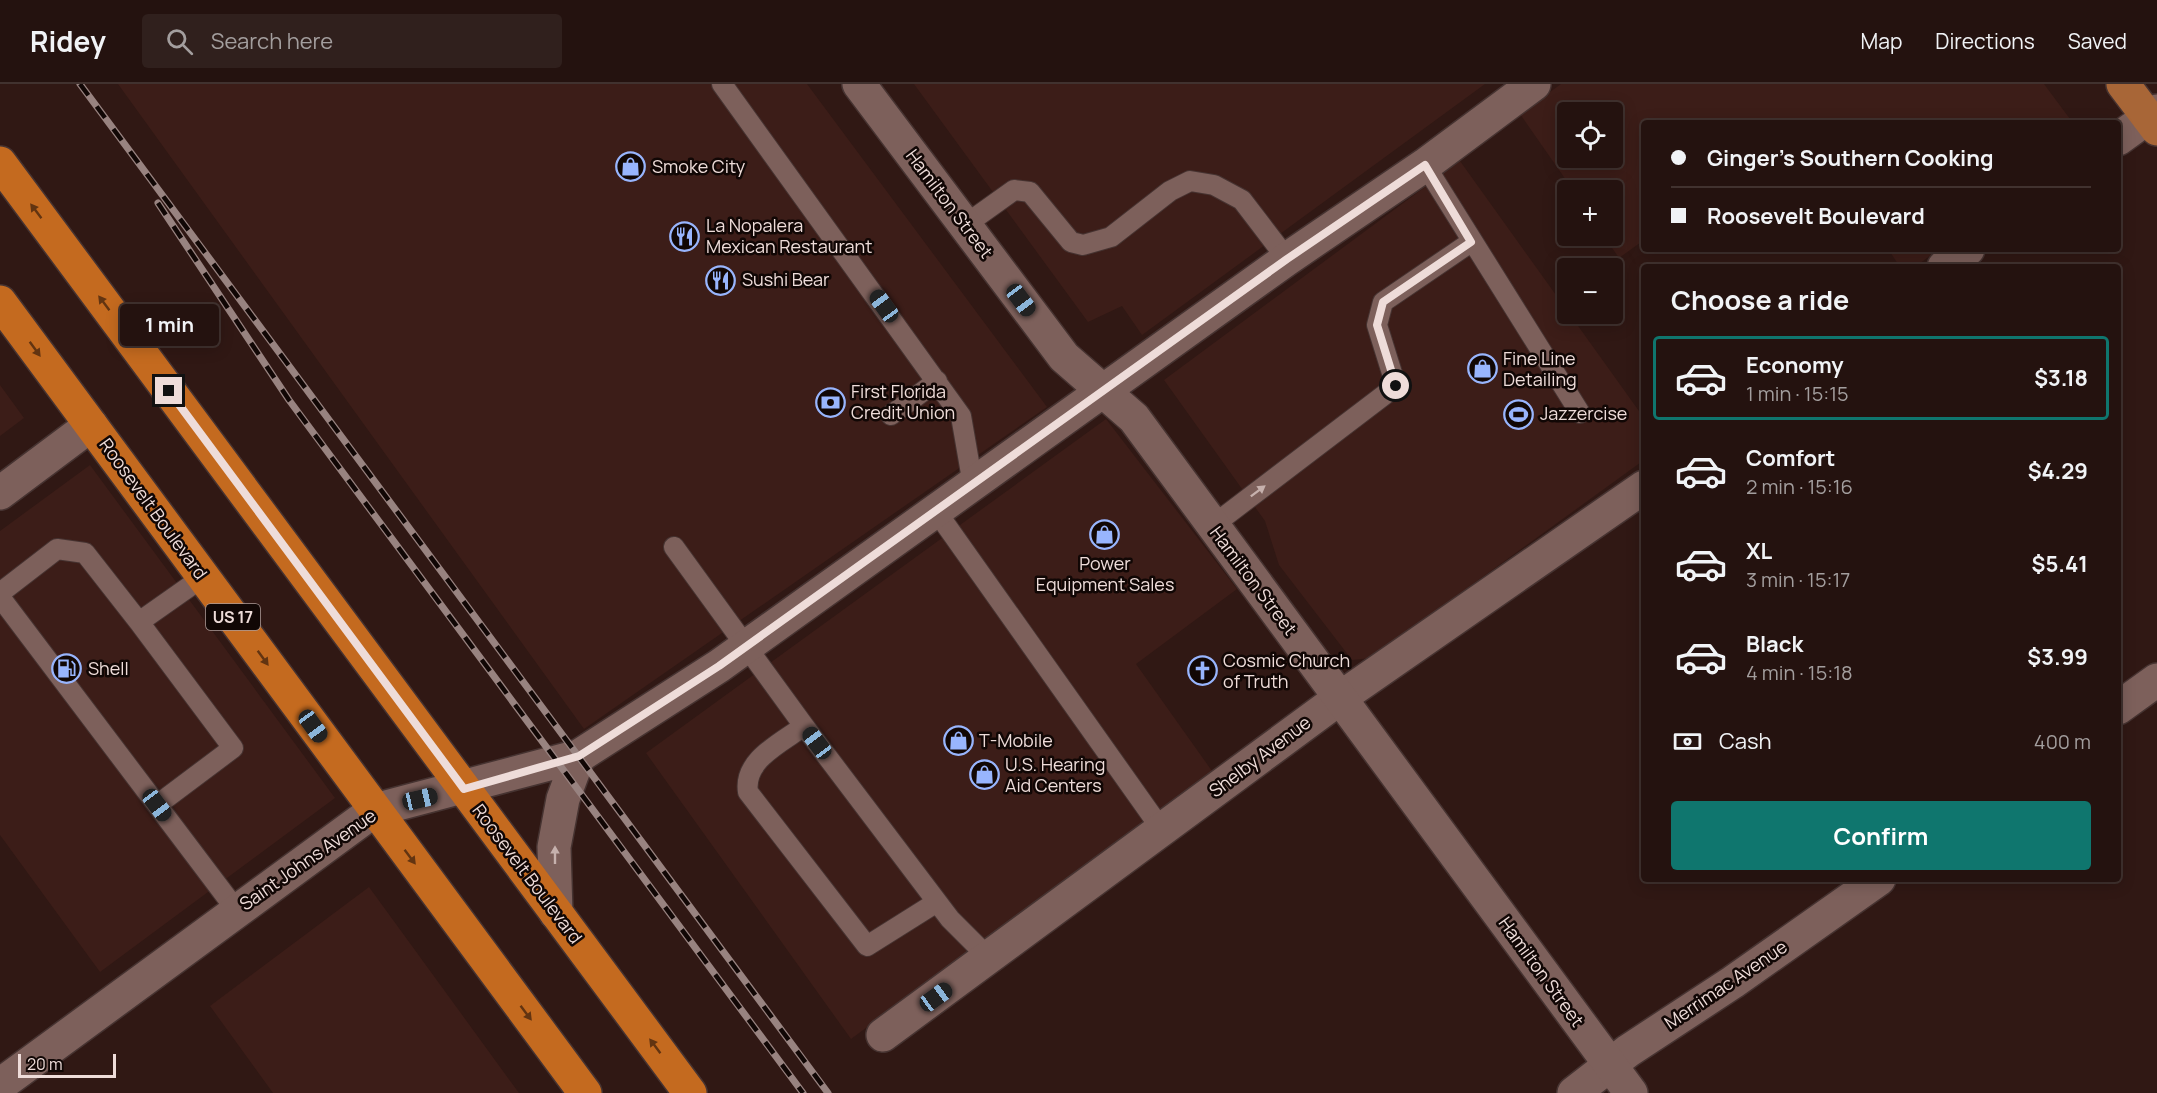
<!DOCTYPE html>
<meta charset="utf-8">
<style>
body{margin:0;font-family:Manrope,sans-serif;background:#30201d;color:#f1f3f6;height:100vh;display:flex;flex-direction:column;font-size:22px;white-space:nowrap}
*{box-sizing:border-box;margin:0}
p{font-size:20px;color:#a39e9e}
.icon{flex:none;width:33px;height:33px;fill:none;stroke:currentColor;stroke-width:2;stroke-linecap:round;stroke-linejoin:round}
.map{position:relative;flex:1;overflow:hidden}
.drawer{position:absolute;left:1641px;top:180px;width:480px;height:618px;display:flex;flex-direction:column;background:#24120f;border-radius:6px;box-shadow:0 3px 15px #0003,0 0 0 2px #41322f}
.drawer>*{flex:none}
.top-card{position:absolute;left:1641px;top:36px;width:480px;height:132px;border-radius:6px;box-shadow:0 3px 15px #0003,0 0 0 2px #41322f;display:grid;align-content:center;height:132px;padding:0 30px;background:#24120f}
.tools{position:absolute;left:1557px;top:18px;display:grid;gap:12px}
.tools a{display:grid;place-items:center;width:66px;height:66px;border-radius:6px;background:#24120f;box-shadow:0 3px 15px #0003,0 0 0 2px #41322f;font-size:30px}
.scale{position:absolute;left:18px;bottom:15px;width:98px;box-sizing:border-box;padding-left:6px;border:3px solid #eedcd9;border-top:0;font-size:16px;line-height:21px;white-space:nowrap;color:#eedcd9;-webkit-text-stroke:4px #110705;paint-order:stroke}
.end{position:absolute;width:27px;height:27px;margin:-14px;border:8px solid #eedcd9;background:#111;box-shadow:0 0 0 3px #111}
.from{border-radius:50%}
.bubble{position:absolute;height:42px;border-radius:6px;background:#24120f;box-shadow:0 3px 15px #0003,0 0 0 2px #41322f;font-size:20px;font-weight:700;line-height:42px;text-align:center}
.car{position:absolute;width:18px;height:36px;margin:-18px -9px;border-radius:8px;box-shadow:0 0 4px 2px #0007;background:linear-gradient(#222 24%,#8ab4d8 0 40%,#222 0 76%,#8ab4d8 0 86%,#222 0)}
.top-card b{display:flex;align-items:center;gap:21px;height:57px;font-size:22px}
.top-card b+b{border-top:2px solid #41322f}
.top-card i{width:15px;height:15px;background:#f1f3f6}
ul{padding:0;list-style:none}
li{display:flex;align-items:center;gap:18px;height:84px;margin:0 12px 9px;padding:0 18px;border:3px solid transparent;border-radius:6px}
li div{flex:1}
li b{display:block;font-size:22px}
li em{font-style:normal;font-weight:700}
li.on{border-color:#0f766e}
li>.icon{width:54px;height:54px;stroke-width:1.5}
h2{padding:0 30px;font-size:27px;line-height:72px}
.pay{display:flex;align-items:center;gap:15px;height:66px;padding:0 30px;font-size:22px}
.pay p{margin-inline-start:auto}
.cta{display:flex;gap:12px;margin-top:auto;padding:12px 30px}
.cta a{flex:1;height:69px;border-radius:6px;background:#0f766e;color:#fff;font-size:24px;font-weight:700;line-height:69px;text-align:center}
header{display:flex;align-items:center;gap:36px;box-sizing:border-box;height:84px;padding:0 30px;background:#24120f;border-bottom:2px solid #41322f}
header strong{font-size:28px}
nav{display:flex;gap:33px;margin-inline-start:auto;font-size:21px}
.search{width:420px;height:54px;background:#30201d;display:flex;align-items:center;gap:15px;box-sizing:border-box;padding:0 21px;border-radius:6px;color:#a39e9e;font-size:22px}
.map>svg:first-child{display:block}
</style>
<header>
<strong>Ridey</strong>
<div class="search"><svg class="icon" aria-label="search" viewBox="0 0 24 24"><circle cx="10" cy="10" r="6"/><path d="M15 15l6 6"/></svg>Search here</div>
<nav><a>Map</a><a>Directions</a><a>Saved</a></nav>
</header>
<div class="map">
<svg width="2157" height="1009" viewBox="0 0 2157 1009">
<rect width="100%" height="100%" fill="#301814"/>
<!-- built -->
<path fill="#3c1d18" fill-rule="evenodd" d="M118 0H807L1047 323 584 645Z
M914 0H1485L1142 251 1122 222 1088 238Z
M1561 0H2044L2073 39H1644V156L1619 174 1604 152H1612V106H1573L1520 30ZM1568 28H1612V74H1568Z
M1460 77 1644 334V376L1371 574 1352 576 1279 481 1265 437 1164 296Z
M1888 165H1939L1915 183H1900Z
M0 301 24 334 0 352Z
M1106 335 1237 505 1136 580 1212 687 851 955 646 669Z
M90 381 335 714 100 888 0 751V447Z
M369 803 519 1009H273L210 922Z"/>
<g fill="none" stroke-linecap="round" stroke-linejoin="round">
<defs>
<path id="lane" d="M722 0 961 332 973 401
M1425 81 1580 329
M965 141 1014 106 1030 108 1071 158 1083 161 1111 153 1170 107 1190 97 1214 101 1242 116 1287 175
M891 331 937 297
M936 427 1162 746
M1212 442 1396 302 1377 241 1383 218 1471 158
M674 463 804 642 950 835 990 875
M203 493 139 538 233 664 157 721 237 827
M0 509 57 465 85 469 139 538
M0 513 157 721
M804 642C781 659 743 676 748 708L867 862 937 818"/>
<path id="street" d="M2118 55 2157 27
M1944 183 1968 165
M0 409 91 341
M2118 624 2157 596
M883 951 1340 614 1644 403
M1574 1009 1628 967 1733 898 1879 795"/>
<path id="secondary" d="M859 0 1064 273 1134 334 1631 1009
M556 829 554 763 563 715 579 672
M0 1001 375 726 579 672 719 582 1287 175 1425 81 1534 0"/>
<path id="primary" d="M2123 0 2157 45"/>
<path id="highway" d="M0 79 690 1009
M0 218 585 1009"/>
</defs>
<!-- lane casing -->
<use href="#lane" stroke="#463331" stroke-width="22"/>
<!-- street casing -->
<use href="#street" stroke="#463331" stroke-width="36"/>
<!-- secondary casing -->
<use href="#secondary" stroke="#463331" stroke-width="36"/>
<!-- primary casing -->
<use href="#primary" stroke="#463331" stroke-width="36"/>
<!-- highway casing -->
<use href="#highway" stroke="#463331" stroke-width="36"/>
<!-- lane -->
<use href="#lane" stroke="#7d605b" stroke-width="20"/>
<!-- street -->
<use href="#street" stroke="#7d605b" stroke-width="33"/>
<!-- secondary -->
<use href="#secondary" stroke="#7d605b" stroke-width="33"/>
<!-- primary -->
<use href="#primary" stroke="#a86637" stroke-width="33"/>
<!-- highway -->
<use href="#highway" stroke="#c46a1f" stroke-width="33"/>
<defs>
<path id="rail" d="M80 0 828 1009
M158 119 289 316 803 1009"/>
</defs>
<!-- rail casing -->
<use href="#rail" stroke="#988380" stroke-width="7"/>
<!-- rail -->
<use href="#rail" stroke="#110705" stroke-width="4.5" stroke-dasharray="14" stroke-linecap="butt"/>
</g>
<!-- one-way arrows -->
<defs><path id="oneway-solid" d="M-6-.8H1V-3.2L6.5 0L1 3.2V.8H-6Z" transform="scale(1.5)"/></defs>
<g fill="#623411">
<use href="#oneway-solid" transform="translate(36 127) rotate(-127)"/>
<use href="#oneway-solid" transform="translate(104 219) rotate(-127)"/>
<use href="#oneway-solid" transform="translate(35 265) rotate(54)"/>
<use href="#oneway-solid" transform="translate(263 574) rotate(54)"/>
<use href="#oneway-solid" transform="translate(410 773) rotate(53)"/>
<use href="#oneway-solid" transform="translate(526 929) rotate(53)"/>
<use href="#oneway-solid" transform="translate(655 962) rotate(-127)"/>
</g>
<g fill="#c6b1ad">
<use href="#oneway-solid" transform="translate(1258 407) rotate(-37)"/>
<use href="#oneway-solid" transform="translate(555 771) rotate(-90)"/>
</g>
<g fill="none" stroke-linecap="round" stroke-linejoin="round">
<!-- route -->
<path stroke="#eedcd9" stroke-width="8" d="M169 307 464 705 579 672 719 582 1287 175 1425 81 1471 158 1383 218 1377 241 1396 302"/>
</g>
<!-- icons -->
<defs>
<symbol id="shop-ring" viewBox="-11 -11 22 22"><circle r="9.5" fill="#110705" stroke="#98b5fd" stroke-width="1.5"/><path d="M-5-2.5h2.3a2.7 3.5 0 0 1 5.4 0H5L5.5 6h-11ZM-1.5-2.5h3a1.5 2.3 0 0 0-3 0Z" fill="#98b5fd"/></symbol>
<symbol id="restaurant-ring" viewBox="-11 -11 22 22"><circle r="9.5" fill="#110705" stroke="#98b5fd" stroke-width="1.5"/><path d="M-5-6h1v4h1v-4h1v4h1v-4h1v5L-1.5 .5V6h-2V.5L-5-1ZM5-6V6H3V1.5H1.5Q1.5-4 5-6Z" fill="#98b5fd"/></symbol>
<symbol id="bank-ring" viewBox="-11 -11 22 22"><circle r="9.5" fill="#110705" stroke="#98b5fd" stroke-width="1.5"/><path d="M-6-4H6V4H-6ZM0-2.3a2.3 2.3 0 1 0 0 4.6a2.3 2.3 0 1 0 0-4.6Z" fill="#98b5fd"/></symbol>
<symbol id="stadium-ring" viewBox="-11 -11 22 22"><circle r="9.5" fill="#110705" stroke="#98b5fd" stroke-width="1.5"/><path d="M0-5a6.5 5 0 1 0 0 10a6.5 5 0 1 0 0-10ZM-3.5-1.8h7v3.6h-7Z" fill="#98b5fd"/></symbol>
<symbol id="fuel-ring" viewBox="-11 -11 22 22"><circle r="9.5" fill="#110705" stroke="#98b5fd" stroke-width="1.5"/><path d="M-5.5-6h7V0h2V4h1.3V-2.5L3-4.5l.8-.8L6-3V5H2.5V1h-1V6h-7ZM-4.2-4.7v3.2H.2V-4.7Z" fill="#98b5fd"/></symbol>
<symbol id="church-ring" viewBox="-11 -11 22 22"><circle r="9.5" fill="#110705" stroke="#98b5fd" stroke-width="1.5"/><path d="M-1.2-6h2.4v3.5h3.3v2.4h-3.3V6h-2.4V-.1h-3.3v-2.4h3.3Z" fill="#98b5fd"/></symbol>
</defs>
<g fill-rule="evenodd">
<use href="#shop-ring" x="614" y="66" width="33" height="33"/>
<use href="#restaurant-ring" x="668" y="136" width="33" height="33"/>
<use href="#restaurant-ring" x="704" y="180" width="33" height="33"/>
<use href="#shop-ring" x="1466" y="268" width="33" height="33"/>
<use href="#bank-ring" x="814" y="302" width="33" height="33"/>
<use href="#stadium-ring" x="1502" y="314" width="33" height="33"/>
<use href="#shop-ring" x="1088" y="434" width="33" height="33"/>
<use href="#fuel-ring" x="50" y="568" width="33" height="33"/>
<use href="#church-ring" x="1186" y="570" width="33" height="33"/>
<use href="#shop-ring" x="942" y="640" width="33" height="33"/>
<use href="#shop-ring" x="968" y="674" width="33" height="33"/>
</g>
<g text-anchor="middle" stroke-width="5" stroke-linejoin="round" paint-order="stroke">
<!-- shield labels -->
<rect fill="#110705" stroke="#ac9c99" stroke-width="1.5" x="206" y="520" width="54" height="26" rx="4.5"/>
<g font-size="16" font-weight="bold" fill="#eedcd9">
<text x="233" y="539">US 17</text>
</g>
<!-- poi labels -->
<g font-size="18" fill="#eedcd9" stroke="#110705" text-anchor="start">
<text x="652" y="89">Smoke City</text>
<text x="706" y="148">La Nopalera<tspan x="706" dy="21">Mexican Restaurant</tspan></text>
<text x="742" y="202">Sushi Bear</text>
<text x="1503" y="281">Fine Line<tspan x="1503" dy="21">Detailing</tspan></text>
<text x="851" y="314">First Florida<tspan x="851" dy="21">Credit Union</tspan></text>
<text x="1540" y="336">Jazzercise</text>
<text x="1105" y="486" text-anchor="middle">Power<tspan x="1105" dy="21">Equipment Sales</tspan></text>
<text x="1223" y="583">Cosmic Church<tspan x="1223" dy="21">of Truth</tspan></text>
<text x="88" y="591">Shell</text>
<text x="979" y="663">T-Mobile</text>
<text x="1005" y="687">U.S. Hearing<tspan x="1005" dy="21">Aid Centers</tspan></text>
</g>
<!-- street labels -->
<g font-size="18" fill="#eedcd9" stroke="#110705">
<text transform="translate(949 120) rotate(53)" y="6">Hamilton Street</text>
<text transform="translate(153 425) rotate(54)" y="6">Roosevelt Boulevard</text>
<text transform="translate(1253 497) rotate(53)" y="6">Hamilton Street</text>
<text transform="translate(1260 673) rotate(-37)" y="6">Shelby Avenue</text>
<text transform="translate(308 776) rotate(-35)" y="6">Saint Johns Avenue</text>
<text transform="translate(527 790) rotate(53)" y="6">Roosevelt Boulevard</text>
<text transform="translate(1541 888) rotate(54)" y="6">Hamilton Street</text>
<text transform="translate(1726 901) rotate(-34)" y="6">Merrimac Avenue</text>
</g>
</g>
</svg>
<div class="tools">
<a><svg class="icon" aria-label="locate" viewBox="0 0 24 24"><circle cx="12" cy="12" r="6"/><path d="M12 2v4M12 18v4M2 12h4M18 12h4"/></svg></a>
<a>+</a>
<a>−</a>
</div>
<div class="scale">20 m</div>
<i class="end from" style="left:1396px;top:302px"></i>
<i class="end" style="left:169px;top:307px"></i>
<div class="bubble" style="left:120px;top:220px;width:99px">1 min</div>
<i class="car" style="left:1021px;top:216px;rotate:143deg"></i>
<i class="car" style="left:884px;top:222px;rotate:324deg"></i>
<i class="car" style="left:313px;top:642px;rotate:144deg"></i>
<i class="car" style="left:817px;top:659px;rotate:323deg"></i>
<i class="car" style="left:420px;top:715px;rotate:77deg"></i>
<i class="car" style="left:157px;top:721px;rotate:143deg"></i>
<i class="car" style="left:936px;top:913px;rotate:54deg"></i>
<div class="top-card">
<b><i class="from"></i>Ginger's Southern Cooking</b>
<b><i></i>Roosevelt Boulevard</b>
</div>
<section class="drawer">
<h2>Choose a ride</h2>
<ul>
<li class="on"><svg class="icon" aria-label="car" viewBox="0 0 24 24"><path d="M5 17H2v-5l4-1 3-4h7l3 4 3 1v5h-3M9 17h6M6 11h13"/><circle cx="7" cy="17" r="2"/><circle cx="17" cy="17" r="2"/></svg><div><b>Economy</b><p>1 min · 15:15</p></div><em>$3.18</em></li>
<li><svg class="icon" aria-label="car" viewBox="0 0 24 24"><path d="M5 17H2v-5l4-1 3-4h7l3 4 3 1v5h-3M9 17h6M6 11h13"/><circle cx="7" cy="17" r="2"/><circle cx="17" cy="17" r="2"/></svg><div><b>Comfort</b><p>2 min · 15:16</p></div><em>$4.29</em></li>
<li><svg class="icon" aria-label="car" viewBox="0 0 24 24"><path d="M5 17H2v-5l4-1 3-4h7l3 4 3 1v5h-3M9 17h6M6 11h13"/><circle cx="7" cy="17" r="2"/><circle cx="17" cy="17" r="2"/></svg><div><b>XL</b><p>3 min · 15:17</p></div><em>$5.41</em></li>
<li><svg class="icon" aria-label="car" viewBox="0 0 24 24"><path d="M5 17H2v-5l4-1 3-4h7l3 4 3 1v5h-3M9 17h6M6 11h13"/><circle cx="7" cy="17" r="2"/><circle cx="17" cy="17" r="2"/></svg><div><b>Black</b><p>4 min · 15:18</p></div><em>$3.99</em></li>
</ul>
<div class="pay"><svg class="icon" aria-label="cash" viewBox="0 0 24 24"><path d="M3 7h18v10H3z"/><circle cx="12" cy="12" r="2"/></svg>Cash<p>400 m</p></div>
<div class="cta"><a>Confirm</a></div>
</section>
</div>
